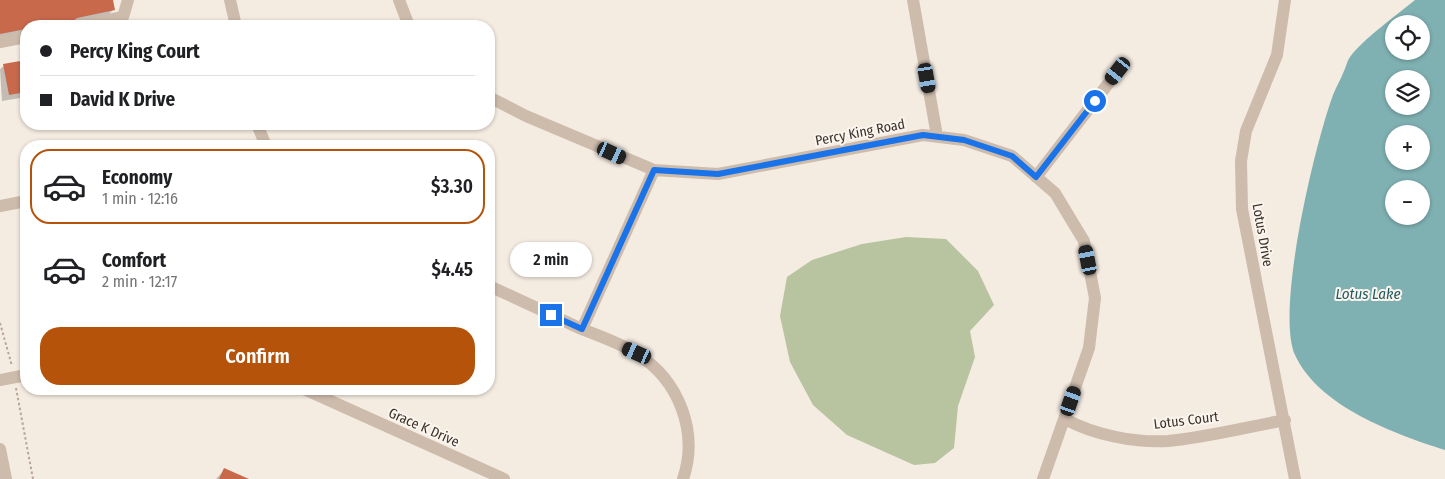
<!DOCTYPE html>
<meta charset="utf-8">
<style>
body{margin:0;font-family:"Fira Sans Condensed",sans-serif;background:#f6f6f6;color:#202124;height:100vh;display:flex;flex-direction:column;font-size:19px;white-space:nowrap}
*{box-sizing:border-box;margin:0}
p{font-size:16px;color:#757577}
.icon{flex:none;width:28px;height:28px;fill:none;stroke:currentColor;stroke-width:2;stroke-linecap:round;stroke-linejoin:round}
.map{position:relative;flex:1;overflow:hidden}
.drawer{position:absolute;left:20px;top:140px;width:475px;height:255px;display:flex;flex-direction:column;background:#fff;border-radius:20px;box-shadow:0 1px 4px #0004}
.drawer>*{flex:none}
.top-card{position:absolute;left:20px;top:20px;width:475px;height:110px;border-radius:20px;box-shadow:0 1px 4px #0004;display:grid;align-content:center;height:110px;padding:0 20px;background:#fff}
.tools{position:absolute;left:1385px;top:15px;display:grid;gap:10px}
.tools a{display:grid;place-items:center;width:45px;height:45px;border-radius:50%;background:#fff;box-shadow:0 1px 4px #0004;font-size:25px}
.end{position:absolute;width:22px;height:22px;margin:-11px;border:6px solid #1a73e8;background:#fff;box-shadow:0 0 0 2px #fff}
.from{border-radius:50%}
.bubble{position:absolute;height:35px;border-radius:18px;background:#fff;box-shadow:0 1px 4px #0004;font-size:16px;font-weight:600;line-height:35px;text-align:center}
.car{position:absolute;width:15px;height:30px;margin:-15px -8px;border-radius:6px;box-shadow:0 0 4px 1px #0007;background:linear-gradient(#222 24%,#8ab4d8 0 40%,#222 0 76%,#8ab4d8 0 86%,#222 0)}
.top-card b{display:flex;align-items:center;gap:18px;height:48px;font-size:19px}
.top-card b+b{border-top:1px solid #e0e0e0}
.top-card i{width:12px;height:12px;background:#202124}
ul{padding:9px 0 0;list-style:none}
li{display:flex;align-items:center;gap:15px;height:75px;margin:0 10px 8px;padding:0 10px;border:2px solid transparent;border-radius:20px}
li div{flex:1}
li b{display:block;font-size:19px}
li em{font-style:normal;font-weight:600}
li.on{border-color:#b45309}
li>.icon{width:45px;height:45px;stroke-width:1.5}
.action{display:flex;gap:10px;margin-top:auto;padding:10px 20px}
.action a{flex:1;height:58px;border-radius:20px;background:#b45309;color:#fff;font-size:20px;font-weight:600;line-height:58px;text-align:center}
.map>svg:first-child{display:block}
</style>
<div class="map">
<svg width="1445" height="479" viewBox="0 0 1445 479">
<rect width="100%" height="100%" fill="#f4ebe1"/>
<!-- green -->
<path fill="#b8c4a0" d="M906 237 946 239 978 271 994 305 970 331 975 357 958 406 954 448 935 463 914 465 847 435 813 405 790 362 780 316 787 277 812 260 862 244Z"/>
<!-- water -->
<path fill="#7fb0b2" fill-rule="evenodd" d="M1415 0H1445V450C1395 434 1319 407 1295 355 1275 310 1315 144 1333 95 1336 87 1341 79 1344 71 1346 67 1347 61 1350 57 1362 40 1398 14 1415 0ZM1394 24H1421V51H1394ZM1394 79H1421V106H1394ZM1394 134H1421V161H1394ZM1394 189H1421V216H1394Z"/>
<!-- shadow -->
<path fill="#0003" d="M0 0H111L113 10 106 17 67 26H26V37L0 39Z
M26 61V97L2 101 0 69 4 66Z
M225 469 246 479H216Z"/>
<!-- building -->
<path fill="#c8694b" d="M0 0H113L115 10 77 18 71 23 55 26H26V29L0 34Z
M26 60V92L9 95 3 64Z
M224 468 249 479H219Z"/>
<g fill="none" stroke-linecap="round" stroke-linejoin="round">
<!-- path -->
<path stroke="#b9a596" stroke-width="2" stroke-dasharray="2.5 2.5" stroke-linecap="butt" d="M0 323 12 366
M16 388 33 479"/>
<!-- minor -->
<path stroke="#cdbbac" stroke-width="12" d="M230 0 236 26
M399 0 409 26
M913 0 937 136
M1285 0 1277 55 1246 131 1241 161 1242 209 1295 479
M79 26 123 17 128 0
M0 42 26 37
M489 97 526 116 654 170 718 174 923 135 964 140 1012 156 1055 193 1084 241 1095 298 1089 348 1043 479
M257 124 266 146
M1036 177 1118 71
M0 206 26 201
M489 286C518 299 546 312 575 326 595 335 619 342 637 354 679 380 699 432 683 479
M582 329 654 170
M0 380 26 375
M304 389 504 479
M1065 419C1094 435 1135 443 1168 441 1204 438 1248 427 1285 420
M0 449 6 479"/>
</g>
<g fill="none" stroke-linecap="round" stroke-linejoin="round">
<!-- route -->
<path stroke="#1a73e8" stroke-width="6" d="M551 315 582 329 654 170 718 174 923 135 964 140 1012 156 1036 177 1095 101"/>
</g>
<g text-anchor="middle" stroke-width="4" stroke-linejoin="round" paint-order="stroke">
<!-- street labels -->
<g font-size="14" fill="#3b302b" stroke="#fbf5ee">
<text transform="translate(860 132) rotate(-11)" y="5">Percy King Road</text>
<text transform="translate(1263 235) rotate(80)" y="5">Lotus Drive</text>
<text transform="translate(1186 420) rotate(-7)" y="5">Lotus Court</text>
<text transform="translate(424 427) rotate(24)" y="5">Grace K Drive</text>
</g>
<!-- water labels -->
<g font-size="15" font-style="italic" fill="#1f5a5e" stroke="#fbf5ee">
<text x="1368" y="299">Lotus Lake</text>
</g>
</g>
</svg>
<div class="tools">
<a><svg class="icon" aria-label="locate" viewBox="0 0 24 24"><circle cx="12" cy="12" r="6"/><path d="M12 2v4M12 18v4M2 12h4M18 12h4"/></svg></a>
<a><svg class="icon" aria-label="layers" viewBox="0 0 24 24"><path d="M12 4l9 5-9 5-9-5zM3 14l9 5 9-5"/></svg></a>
<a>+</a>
<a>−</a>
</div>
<i class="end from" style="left:1095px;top:101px"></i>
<i class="end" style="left:551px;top:315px"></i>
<div class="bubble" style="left:510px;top:242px;width:82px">2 min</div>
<i class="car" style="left:1118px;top:71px;rotate:218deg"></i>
<i class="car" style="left:927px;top:78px;rotate:170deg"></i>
<i class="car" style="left:612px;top:153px;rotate:115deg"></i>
<i class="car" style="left:1088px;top:260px;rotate:349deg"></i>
<i class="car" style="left:637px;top:353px;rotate:294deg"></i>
<i class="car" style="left:1071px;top:401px;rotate:19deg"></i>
<div class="top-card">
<b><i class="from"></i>Percy King Court</b>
<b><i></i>David K Drive</b>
</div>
<section class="drawer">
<ul>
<li class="on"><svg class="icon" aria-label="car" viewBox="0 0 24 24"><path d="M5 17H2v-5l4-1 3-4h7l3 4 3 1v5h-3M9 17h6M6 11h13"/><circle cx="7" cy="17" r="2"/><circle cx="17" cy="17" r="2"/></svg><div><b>Economy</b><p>1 min · 12:16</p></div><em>$3.30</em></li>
<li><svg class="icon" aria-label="car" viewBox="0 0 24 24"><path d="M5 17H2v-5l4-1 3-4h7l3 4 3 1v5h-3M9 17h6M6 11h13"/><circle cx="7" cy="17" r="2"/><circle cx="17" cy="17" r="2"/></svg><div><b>Comfort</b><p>2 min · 12:17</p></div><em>$4.45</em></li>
</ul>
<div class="action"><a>Confirm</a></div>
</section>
</div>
